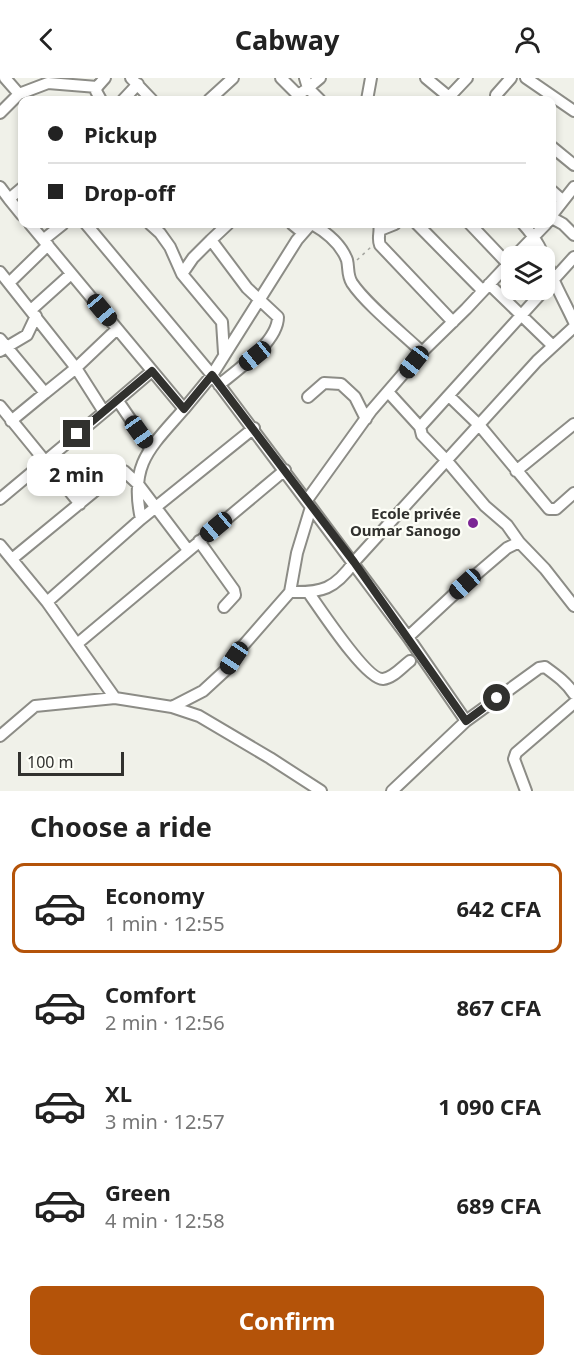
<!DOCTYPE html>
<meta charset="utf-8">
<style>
body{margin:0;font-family:"Noto Sans",sans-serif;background:#f6f6f6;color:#222;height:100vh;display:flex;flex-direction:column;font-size:22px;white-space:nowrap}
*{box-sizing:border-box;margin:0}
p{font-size:20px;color:#767676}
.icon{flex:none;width:33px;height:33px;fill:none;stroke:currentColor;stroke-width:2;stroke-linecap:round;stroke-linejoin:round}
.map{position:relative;height:713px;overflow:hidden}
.panel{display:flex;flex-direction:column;background:#fff;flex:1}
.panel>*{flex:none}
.hud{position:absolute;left:18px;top:18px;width:538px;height:132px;border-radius:12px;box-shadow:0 3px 9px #0003;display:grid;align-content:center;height:132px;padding:0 30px;background:#fff}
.tools{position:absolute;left:501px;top:168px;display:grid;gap:12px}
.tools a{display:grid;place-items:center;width:54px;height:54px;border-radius:12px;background:#fff;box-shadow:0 3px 9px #0003;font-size:30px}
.scale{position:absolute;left:18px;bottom:15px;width:106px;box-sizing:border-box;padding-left:6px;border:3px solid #31312e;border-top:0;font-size:16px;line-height:21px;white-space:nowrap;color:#31312e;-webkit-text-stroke:4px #fdfef7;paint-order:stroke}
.end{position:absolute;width:27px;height:27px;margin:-14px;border:8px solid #31312e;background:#fff;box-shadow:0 0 0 3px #fff}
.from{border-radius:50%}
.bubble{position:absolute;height:42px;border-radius:12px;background:#fff;box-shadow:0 3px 9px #0003;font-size:20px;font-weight:700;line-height:42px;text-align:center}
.car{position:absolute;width:18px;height:36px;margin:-18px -9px;border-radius:8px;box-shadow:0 0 4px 2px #0007;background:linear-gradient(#222 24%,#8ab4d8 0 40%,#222 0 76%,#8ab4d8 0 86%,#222 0)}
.hud b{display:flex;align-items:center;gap:21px;height:57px;font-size:22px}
.hud b+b{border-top:2px solid #e0e0e0}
.hud i{width:15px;height:15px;background:#222}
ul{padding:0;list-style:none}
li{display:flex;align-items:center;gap:18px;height:90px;margin:0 12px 9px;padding:0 18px;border:3px solid transparent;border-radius:12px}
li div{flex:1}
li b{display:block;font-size:22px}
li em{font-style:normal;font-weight:700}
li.current{border-color:#b45309}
li>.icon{width:54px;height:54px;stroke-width:1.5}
h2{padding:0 30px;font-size:27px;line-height:72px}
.primary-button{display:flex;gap:12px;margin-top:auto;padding:12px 30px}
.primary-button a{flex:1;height:69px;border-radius:12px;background:#b45309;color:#fff;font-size:24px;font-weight:700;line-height:69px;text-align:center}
header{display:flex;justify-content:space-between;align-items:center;height:78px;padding:0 30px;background:#fff;font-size:27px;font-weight:700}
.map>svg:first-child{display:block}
</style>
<header><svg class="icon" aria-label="back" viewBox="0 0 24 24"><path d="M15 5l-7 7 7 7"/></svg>Cabway<svg class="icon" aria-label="person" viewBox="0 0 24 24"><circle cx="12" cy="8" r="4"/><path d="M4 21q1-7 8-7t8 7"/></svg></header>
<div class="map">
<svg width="574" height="713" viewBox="0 0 574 713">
<rect width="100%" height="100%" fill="#f0f1e9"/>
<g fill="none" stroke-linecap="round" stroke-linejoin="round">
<defs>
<path id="minor" d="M5 0 19 16
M131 0 152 22
M281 0 298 17 308 10 305 0
M426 0 449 19 467 0
M526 0 574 33
M101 22 96 13 97 9 105 0
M123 22 138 6
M209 22 233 0
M320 22 308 10 320 0
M367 22 371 0
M496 22V17L511 0
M0 35 19 16 48 5 97 9
M552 69 574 87
M0 109 9 121
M22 110 9 121 22 137
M552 113 562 122
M552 137 574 109
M552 140 563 146 574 157
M30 146 184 331C150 370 129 386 141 441L47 524 115 620
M86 146 212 297 297 162 311 146
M150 146 160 155 170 169 182 196 222 244 224 275
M292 146 303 155
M312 146C326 154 341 166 347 182 349 190 347 197 352 205 366 226 402 255 422 274
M379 146C381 153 377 160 380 167L453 244
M417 146 483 213
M470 146 508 186
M523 146C542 167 544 180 555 205 561 218 568 231 574 244
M380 152 395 146
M43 162 63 146
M211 162 228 146
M515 178 546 146
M0 194 76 290 104 334 0 421
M182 196 193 180 211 162 247 210 278 239C278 264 237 292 219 307
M9 205 48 167
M489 206 553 268
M31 232 71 196
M0 261 45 315 76 290 117 251
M0 273 27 257 36 238
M389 315 420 349
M449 318 480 348 549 431H556L574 415
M308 319 324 305 341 306 355 319 366 341
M118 323 150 370
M0 328 80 426
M104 334 152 293
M11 343 45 315
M516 393 574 346
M307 422 371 333 422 274 466 231 512 182
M311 429 408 559 466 643 392 713
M141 441 254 350
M199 463 234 512 235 517 224 529
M519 464 507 447 485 428 447 383 422 357 420 349 574 179
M0 467 47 524
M12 481 113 398 124 393 138 406 188 472
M290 514C322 515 335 511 354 484L537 283 574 249
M308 514C319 529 366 602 383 601 393 600 402 589 410 583
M408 559 465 506 507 470 519 464 545 491 574 528
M77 566 285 392
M172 629 203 613 228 590 241 570 290 514 297 475 311 429 212 297 184 331
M466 643 539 590 545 589C556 597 566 604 574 616
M0 658 35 628 115 620 172 629 199 638 270 680 321 713
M526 713 514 681 516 675 574 625"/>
</defs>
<!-- minor casing -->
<use href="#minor" stroke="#8c8c86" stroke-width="14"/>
<!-- path -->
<path stroke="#a5a6a0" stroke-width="1.5" stroke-dasharray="3 4.5" stroke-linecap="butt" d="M357 182 371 169"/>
<!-- minor -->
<use href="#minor" stroke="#fff" stroke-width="10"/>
</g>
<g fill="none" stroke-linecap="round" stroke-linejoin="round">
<!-- route -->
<path stroke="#31312e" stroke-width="8" d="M77 356 152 293 184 331 212 297 354 484 466 643 497 620"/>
</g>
<!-- markers -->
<circle fill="#7c2695" stroke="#fdfef7" stroke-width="2" cx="473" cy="445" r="6"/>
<g text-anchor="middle" stroke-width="4.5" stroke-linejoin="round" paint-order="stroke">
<!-- poi labels -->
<g font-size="15" font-weight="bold" fill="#31312e" stroke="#fdfef7" text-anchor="end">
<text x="461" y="441">Ecole privée<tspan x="461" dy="17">Oumar Sanogo</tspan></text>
</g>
</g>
</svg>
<div class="tools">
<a><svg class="icon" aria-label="layers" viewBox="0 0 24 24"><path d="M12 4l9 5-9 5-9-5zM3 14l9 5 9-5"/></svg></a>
</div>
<div class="scale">100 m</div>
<i class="end from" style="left:497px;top:620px"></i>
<i class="end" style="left:77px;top:356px"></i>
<div class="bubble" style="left:27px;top:376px;width:99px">2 min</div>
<i class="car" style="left:102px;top:232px;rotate:140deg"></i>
<i class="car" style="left:255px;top:278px;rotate:231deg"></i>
<i class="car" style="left:414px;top:284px;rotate:218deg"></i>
<i class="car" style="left:139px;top:354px;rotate:145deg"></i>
<i class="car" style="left:216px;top:449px;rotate:230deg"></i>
<i class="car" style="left:465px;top:506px;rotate:228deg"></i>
<i class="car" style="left:234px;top:580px;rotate:214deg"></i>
<div class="hud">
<b><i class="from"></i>Pickup</b>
<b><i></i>Drop-off</b>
</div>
</div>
<section class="panel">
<h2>Choose a ride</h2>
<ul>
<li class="current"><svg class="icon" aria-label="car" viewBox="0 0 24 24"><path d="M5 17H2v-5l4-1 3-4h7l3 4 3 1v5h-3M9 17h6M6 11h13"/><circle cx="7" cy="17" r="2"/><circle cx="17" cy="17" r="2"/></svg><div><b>Economy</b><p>1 min · 12:55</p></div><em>642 CFA</em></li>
<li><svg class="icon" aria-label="car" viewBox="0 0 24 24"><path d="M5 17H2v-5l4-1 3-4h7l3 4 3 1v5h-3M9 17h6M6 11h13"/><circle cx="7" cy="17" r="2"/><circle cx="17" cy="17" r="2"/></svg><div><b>Comfort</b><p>2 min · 12:56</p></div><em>867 CFA</em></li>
<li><svg class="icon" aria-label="car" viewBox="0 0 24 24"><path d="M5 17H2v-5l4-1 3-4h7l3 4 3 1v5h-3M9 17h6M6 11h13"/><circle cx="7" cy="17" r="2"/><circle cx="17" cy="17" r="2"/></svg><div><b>XL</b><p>3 min · 12:57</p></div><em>1 090 CFA</em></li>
<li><svg class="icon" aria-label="car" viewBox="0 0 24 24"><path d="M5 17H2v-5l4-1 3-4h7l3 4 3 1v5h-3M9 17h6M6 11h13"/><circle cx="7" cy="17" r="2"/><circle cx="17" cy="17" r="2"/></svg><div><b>Green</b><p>4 min · 12:58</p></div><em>689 CFA</em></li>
</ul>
<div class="primary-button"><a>Confirm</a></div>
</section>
